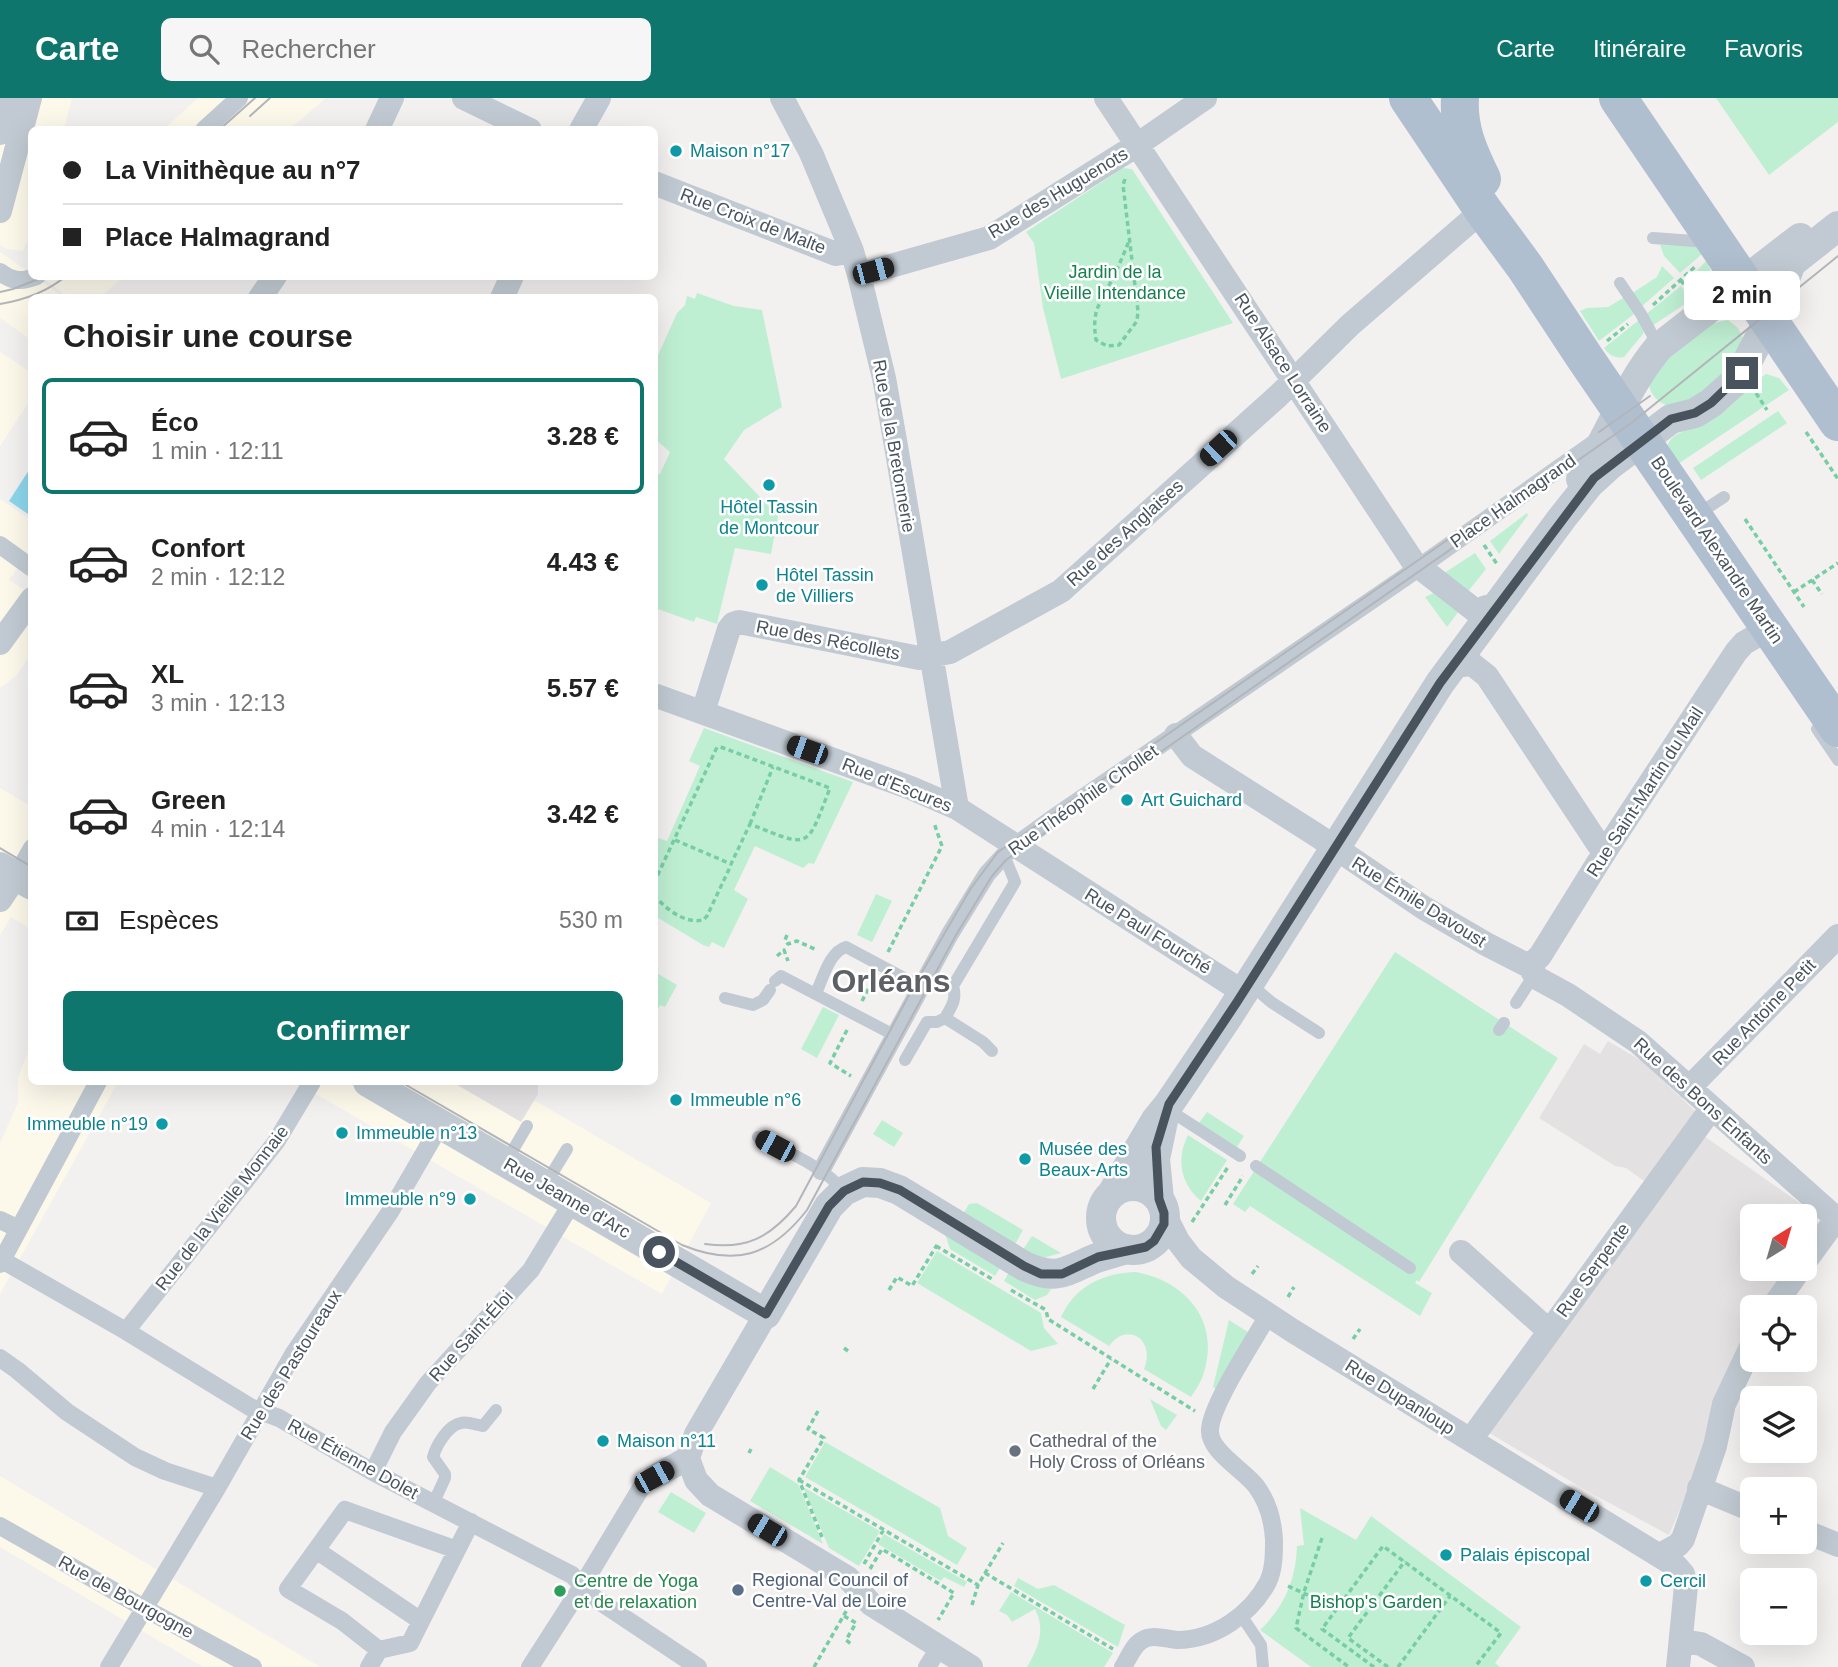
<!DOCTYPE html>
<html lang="fr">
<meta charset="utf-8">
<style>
body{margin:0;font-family:Helvetica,sans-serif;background:#f6f6f6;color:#222;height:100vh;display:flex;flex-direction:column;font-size:26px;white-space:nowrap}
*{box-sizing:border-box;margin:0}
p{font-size:23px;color:#767676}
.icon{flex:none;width:38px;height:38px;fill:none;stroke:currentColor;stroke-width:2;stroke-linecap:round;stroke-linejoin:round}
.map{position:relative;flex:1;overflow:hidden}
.panel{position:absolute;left:28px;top:196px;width:630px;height:791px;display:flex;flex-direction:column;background:#fff;border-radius:10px;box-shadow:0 7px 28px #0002}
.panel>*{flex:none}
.guide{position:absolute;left:28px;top:28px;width:630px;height:154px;border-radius:10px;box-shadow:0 7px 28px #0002;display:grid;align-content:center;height:154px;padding:0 35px;background:#fff}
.needle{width:46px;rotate:37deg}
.controls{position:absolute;left:1740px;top:1106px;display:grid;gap:14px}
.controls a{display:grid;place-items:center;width:77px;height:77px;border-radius:10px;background:#fff;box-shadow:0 7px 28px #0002;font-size:35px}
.end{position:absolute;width:32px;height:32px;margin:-16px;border:9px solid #48535e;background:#fff;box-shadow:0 0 0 4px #fff}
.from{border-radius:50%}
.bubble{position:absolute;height:49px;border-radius:10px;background:#fff;box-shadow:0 7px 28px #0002;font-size:23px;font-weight:800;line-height:49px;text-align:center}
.car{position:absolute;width:21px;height:42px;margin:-21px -10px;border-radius:9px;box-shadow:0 0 5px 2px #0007;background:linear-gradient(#222 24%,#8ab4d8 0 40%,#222 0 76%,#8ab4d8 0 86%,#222 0)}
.guide b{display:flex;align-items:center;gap:24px;height:66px;font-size:26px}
.guide b+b{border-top:2px solid #e0e0e0}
.guide i{width:18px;height:18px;background:#222}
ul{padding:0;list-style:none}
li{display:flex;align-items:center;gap:21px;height:116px;margin:0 14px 10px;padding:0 21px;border:4px solid transparent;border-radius:10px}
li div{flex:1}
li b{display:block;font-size:26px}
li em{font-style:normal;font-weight:800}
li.selected{border-color:#0f766e}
li>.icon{width:63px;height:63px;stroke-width:1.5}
h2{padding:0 35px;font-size:32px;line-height:84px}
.pay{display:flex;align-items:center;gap:18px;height:77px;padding:0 35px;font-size:26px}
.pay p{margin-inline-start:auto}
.button{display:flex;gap:14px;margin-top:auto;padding:14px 35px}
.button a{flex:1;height:80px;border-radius:10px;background:#0f766e;color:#fff;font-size:28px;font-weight:800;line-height:80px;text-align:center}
header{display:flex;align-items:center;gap:42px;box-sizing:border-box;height:98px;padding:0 35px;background:#0f766e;color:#fff}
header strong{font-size:33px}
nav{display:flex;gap:38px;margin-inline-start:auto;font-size:24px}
.search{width:490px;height:63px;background:#f6f6f6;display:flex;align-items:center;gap:18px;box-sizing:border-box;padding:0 24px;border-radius:10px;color:#767676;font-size:26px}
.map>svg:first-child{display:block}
</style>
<header>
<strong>Carte</strong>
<div class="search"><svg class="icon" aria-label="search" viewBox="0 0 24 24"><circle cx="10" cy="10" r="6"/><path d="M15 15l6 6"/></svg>Rechercher</div>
<nav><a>Carte</a><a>Itinéraire</a><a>Favoris</a></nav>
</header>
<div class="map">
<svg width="1838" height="1569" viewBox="0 0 1838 1569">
<rect width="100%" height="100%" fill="#f3f0f0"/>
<!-- commercial -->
<path fill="#fcf8ea" d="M0 0H72L64 31 32 32 31 133 23 153 7 151 0 147Z
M198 0H326L290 31 163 32Z
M0 154 64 199 32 200 31 242 0 220Z
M42 179H123L99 200 67 199Z
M0 254 32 275 31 301 0 348Z
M0 401 32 423 31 451 9 482 31 496V556L16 578 0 590Z
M0 690 32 709 31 831 11 819 0 837Z
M31 946 32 984H118L0 1196V1045L18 1005V980Z
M295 984H503L711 1105 662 1196Z
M0 1378 320 1569H203L0 1449Z"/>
<!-- education -->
<path fill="#e4e1e2" d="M1608 943 1642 963 1694 1012 1695 1020 1647 1085 1626 1070 1615 1068 1539 1020 1584 946 1600 956Z
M452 984H538V996L521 1024Z
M1704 1038 1804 1108 1817 1118 1819 1128 1804 1149V1118H1752V1171H1788L1765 1209H1752V1231L1737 1256 1694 1379 1669 1437 1589 1394 1486 1333Z"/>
<!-- green -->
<path fill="#bfefd3" d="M1716 0H1838V24L1769 77Z
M1123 70 1132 71 1233 225 1061 281 1043 210 1034 145 1026 134Z
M1660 147 1696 148 1702 156 1680 175 1664 158Z
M1706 163C1716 179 1714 190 1695 199L1686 184Z
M1662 168 1674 180 1641 209 1631 196 1657 179Z
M1681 188 1691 202 1652 228 1645 217Z
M697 195 734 208 762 212 782 309 744 332 724 361 778 418 771 456 735 450 717 526 696 519 694 524 655 510V376H660L670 354 655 341V264L677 215 685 207 687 198 695 201Z
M1623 200 1634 216 1599 243 1580 213 1587 210 1608 209Z
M1639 222 1644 232 1643 236 1624 259C1615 261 1609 257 1604 250Z
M1728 222 1738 230 1743 240C1739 250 1735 261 1729 269 1718 284 1685 311 1666 307 1660 305 1656 301 1653 297 1639 276 1666 257 1681 246 1698 234 1707 225 1728 222Z
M1766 276 1779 280 1789 292 1675 368 1666 354C1667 346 1670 340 1678 336 1695 327 1712 322 1728 310 1741 300 1751 286 1766 276Z
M1778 313 1787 325 1701 382 1693 370Z
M1527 415 1528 417 1499 456 1490 443Z
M1475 455 1486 471 1466 496 1441 477Z
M1438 493 1459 513 1447 529 1425 499Z
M704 630 853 684 814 766 809 765 803 770 755 748 734 792 748 801 724 850 712 844 709 849 703 847 655 818V739L667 743 700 668 689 663Z
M876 796 892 803 872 844 857 837Z
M1395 854 1558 960 1419 1184 1417 1182 1415 1185 1432 1195 1420 1218 1250 1108 1245 1114 1233 1106Z
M655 874 677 887 665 909 660 907 655 917Z
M823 909 839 917 817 960 801 951Z
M1207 1014 1244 1038 1237 1049 1199 1025Z
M882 1022 903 1035 894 1049 873 1036Z
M1188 1037 1227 1062 1201 1103C1180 1085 1176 1061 1188 1037Z
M977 1105 1023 1132 1014 1148 962 1118 969 1106Z
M945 1136 1002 1167 995 1178 950 1151Z
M1032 1138 1061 1155 1043 1160 1022 1153Z
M937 1153 1041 1215 1044 1230 1058 1246 1031 1253 917 1185Z
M1010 1172 1054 1187 1047 1197 1035 1202 1004 1183Z
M1136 1174C1185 1183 1220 1222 1204 1274 1202 1283 1196 1291 1191 1299L1144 1271C1156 1241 1127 1223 1109 1248L1061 1219C1075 1188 1103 1175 1136 1174Z
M1229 1222 1251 1236 1218 1293 1213 1289Z
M1150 1301 1177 1317 1166 1332 1161 1328Z
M825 1344 940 1410 948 1438 967 1450 957 1467 805 1379Z
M770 1369 798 1386 823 1446 750 1403Z
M803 1389 880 1433 859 1468 829 1450Z
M671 1394 706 1415 694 1435 658 1414Z
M1300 1410 1356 1442 1371 1418 1521 1529 1495 1565 1500 1569H1311L1260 1532C1284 1509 1296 1482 1297 1448L1304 1447Z
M884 1436 967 1484 964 1489 944 1479 941 1483 878 1446Z
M1018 1480 1038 1491 1054 1487 1125 1527 1118 1549 1014 1488Z
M1011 1494 1113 1555 1104 1569H1027C1038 1550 1046 1532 1035 1511L1012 1524 1007 1517 999 1513Z"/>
<!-- water -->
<path fill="#8cd6ec" d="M31 369V418L9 403Z"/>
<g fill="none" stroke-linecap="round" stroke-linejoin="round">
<!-- path -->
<path stroke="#77cea5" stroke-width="3.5" stroke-dasharray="5 3.5" stroke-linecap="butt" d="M1125 81 1123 87 1138 213 1137 223 1119 247 1107 248 1096 242C1091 210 1101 206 1113 179 1119 168 1124 155 1129 143
M1681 182 1689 195
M1653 207 1697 167
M1607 243 1628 226
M1756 295 1767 312
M1806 334 1838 381
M1745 421 1804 509
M1484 447 1497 466
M1812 482 1822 496
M1794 494 1838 465
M750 726 773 669
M675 742 731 766 750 726C812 751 806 751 830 690L718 648
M654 785 718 647
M654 797C666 811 684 826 703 822L707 818 731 767
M787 837 785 842 788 846 797 843 817 852
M888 854 942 748 934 725
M777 858 784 852 788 863
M862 903 873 882
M847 932 830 965 851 978
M1225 1107 1243 1078
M1192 1124 1228 1069
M936 1148 992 1181
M1252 1176 1258 1168
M889 1192 897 1179 912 1188 937 1147
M1011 1192 1046 1212 1048 1221 1195 1313
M1288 1199 1294 1189
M1353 1241 1360 1231
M844 1250 848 1253
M1093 1291 1111 1261
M818 1313 808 1331 824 1340 799 1382 822 1439
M749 1355 751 1351
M799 1382 978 1487
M1322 1440 1304 1494 1296 1530 1349 1569
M864 1466 884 1431
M870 1471 882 1451 954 1495 938 1522
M985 1475 1113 1551
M1288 1488 1336 1510
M972 1507 978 1487 1003 1445
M844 1518 856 1525 846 1542 851 1546
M814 1569 848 1510
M1374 1569 1322 1531 1383 1448 1501 1535 1475 1569
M1388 1569 1348 1540 1405 1463
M1398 1569 1450 1498"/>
<!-- service -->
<path stroke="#c1cad2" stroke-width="12" d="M1653 140 1708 144
M1620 185 1641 216 1659 249
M1698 416 1724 399
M1817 631 1838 662
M775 883 781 878 894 937
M1249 885 1271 904 1319 935
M816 895C823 881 829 854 846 849L921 889
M725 900 753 907 763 902 770 892
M1516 905 1534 877
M945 920C952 908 957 901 953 888L1015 784 1006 762 1008 753
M1499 932 1504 925
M905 962 927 924H937L945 920 983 944 992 953
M1170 1006 1175 1016 1240 1058
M758 1039C786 1054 823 1068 843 1092
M506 1064 527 1028
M1256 1068 1410 1170
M545 1087 567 1051
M434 1404 445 1380V1376L433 1359C436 1348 448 1327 461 1325 467 1323 476 1327 483 1328L496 1312
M1241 1517 1261 1547 1263 1569"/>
<!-- pedestrian -->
<path stroke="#c1cad2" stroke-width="18" d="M204 32 239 0
M0 174C13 184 22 184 37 178
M0 447 32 470
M16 778 32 750
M821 1073 950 836 987 776 1008 753 1052 721 1404 480 1599 342
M0 1122 19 1131
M2 1162 126 1233 250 1309 279 1320 373 1374 572 1477 596 1501 698 1569
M0 1166 98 984
M126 1233 276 1044 312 984
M0 1260 17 1272 67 1314 135 1359 165 1373 217 1390
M373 1374 393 1334 428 1285 531 1172 573 1103
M0 1428 144 1510 253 1569
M316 1452 421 1523
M379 1552 342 1523 288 1491 345 1412 457 1452
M109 1569 217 1390 294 1255 390 1114 441 1026
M369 1569 379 1552 410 1545 471 1424
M530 1569 582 1488 644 1385 654 1379
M927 1569 939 1550
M1123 1569C1128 1561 1133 1548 1141 1543 1151 1535 1166 1541 1177 1542 1215 1542 1251 1516 1268 1484 1274 1471 1274 1456 1274 1442 1273 1422 1268 1404 1256 1388 1243 1371 1208 1353 1210 1331 1212 1305 1254 1243 1268 1217"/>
<!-- minor -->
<path stroke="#c1cad2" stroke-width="24" d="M464 0 530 32
M782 0 811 55 852 153 859 177 884 280 896 348 957 710
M1106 0 1414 465 1477 514 1486 509
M377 32 392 0
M581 32 599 0
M0 35 9 0
M654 85 836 156 852 153
M0 113 30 0
M859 177 989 140 1137 47 1205 0
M260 200 275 178
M502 200 512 178
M0 545 32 501
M1452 568 1472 566 1487 578 1604 755
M654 597 911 690 957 710 1243 894
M703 614 729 531 733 526 739 524 919 560 950 554 1061 493 1278 298 1350 227 1483 112
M1176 637 1192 658 1318 738 1424 810 1486 846 1529 868
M0 802 16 778
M1529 868 1540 858 1604 755 1736 554 1744 545 1770 530
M1529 868 1537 880 1568 897 1638 944 1838 1122
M1689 990 1838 838
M1164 1115 1178 1143 1191 1160 1226 1189 1293 1233 1676 1468 1683 1476 1686 1488 1678 1569
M1461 1154 1548 1232
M1804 1165 1836 1121
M1773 1209 1800 1171
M1477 1333 1711 1011
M688 1360 696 1382 710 1397 848 1480 871 1506 971 1569
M654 1379 688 1360 696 1336 766 1216
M1699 1390 1752 1412
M1804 1433 1838 1447
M1660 1457 1678 1447 1683 1441 1715 1348 1724 1306 1752 1247
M1682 1543 1701 1546 1743 1569"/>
<!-- tertiary -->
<path stroke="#c1cad2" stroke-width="30" d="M1581 381C1610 338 1625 289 1659 249L1800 140
M0 769 32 787
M368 984 766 1216 829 1108 844 1093 863 1084 880 1085 899 1092 1024 1168C1057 1183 1064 1174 1094 1161 1105 1157 1116 1154 1127 1151
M1101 1120a32 32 0 1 1 64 0a32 32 0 1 1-64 0Z
M1113 1094 1156 1022 1169 1006 1229 917 1440 585 1562 420 1589 386 1611 366 1671 321 1695 315 1711 305 1738 281 1769 222 1791 165 1838 128
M1159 1101 1155 1061 1163 1023"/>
<!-- primary -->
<path stroke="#b0bfcf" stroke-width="38" d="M1408 0 1483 112 1525 169 1585 260 1838 630
M1460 0C1458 30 1469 55 1482 81
M1618 0 1838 324"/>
<!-- tram -->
<path stroke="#b2b5ba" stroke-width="2" d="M250 18 270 0
M219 32 255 0
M0 194 13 191 46 178
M0 206C24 202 47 194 66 178
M1599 334 1650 298
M0 750 32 769
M401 984 682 1147C736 1169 771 1158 807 1112L956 837 992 778 1006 762 1630 326 1838 158
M705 1146C747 1152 770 1139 796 1108L915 886 971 790 998 754 1479 420"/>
</g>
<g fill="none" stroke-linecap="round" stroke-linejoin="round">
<!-- route -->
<path stroke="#48535e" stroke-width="9" d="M659 1154 766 1216 829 1108 844 1093 863 1084 880 1085 900 1092 1024 1168 1041 1176H1062L1098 1159 1146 1149 1154 1143 1164 1126V1115L1159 1101 1156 1049 1169 1006 1237 904 1440 585 1594 380 1671 321 1695 315 1711 305 1742 275"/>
</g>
<!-- markers -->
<g fill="#0f9aa8" stroke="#fff" stroke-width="2.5">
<circle cx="676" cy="53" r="7"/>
<circle cx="769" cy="387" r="7"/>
<circle cx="762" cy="487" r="7"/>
<circle cx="1127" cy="702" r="7"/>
<circle cx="676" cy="1002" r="7"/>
<circle cx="162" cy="1026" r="7"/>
<circle cx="342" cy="1035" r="7"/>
<circle cx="1025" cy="1061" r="7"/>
<circle cx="470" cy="1101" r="7"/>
<circle cx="603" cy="1343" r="7"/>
<circle cx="1446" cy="1457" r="7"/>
<circle cx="1646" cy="1483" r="7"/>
</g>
<circle fill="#6b7280" stroke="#fff" stroke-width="2.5" cx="1015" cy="1353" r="7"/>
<circle fill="#5c6f8a" stroke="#fff" stroke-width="2.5" cx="738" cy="1492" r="7"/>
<circle fill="#2e9e5b" stroke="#fff" stroke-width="2.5" cx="560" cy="1493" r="7"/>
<g text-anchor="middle" stroke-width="5" stroke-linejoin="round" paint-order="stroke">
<!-- culture labels -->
<g font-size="18" fill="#0d838f" stroke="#fff" text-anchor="start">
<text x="690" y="59">Maison n°17</text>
<text x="769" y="415" text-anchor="middle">Hôtel Tassin<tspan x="769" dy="21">de Montcour</tspan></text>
<text x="776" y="483">Hôtel Tassin<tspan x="776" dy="21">de Villiers</tspan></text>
<text x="1141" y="708">Art Guichard</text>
<text x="690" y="1008">Immeuble n°6</text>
<text x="148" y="1032" text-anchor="end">Immeuble n°19</text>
<text x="356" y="1041">Immeuble n°13</text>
<text x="1039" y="1057">Musée des<tspan x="1039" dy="21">Beaux-Arts</tspan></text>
<text x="456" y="1107" text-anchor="end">Immeuble n°9</text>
<text x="617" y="1349">Maison n°11</text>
<text x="1460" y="1463">Palais épiscopal</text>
<text x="1660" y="1489">Cercil</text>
</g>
<!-- street labels -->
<g font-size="18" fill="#48535e" stroke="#fff">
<text transform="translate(1058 95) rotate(-31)" y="6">Rue des Huguenots</text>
<text transform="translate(753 123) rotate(21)" y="6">Rue Croix de Malte</text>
<text transform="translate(1283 265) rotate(57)" y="6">Rue Alsace Lorraine</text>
<text transform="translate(894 348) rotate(80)" y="6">Rue de la Bretonnerie</text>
<text transform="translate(1513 403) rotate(-35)" y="6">Place Halmagrand</text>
<text transform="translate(1125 435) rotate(-42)" y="6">Rue des Anglaises</text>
<text transform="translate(1717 452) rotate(56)" y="6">Boulevard Alexandre Martin</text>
<text transform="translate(828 542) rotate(11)" y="6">Rue des Récollets</text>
<text transform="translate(897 687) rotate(22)" y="6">Rue d'Escures</text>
<text transform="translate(1645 694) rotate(-57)" y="6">Rue Saint-Martin du Mail</text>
<text transform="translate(1083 702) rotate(-35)" y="6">Rue Théophile Chollet</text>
<text transform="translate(1419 804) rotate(32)" y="6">Rue Émile Davoust</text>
<text transform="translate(1148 833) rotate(32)" y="6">Rue Paul Fourché</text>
<text transform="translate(1764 914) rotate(-46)" y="6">Rue Antoine Petit</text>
<text transform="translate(1703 1003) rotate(42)" y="6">Rue des Bons Enfants</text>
<text transform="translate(567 1100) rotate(30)" y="6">Rue Jeanne d'Arc</text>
<text transform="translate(222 1110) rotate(-52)" y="6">Rue de la Vieille Monnaie</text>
<text transform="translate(1593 1172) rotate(-54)" y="6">Rue Serpente</text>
<text transform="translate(471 1238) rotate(-48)" y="6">Rue Saint-Éloi</text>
<text transform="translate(291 1267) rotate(-58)" y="6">Rue des Pastoureaux</text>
<text transform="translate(1400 1299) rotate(32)" y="6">Rue Dupanloup</text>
<text transform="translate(353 1361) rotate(29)" y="6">Rue Étienne Dolet</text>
<text transform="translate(126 1499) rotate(29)" y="6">Rue de Bourgogne</text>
</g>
<!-- park labels -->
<g font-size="18" fill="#17804f" stroke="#fff">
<text x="1115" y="180">Jardin de la<tspan x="1115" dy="21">Vieille Intendance</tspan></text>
<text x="1376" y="1510">Bishop's Garden</text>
</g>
<!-- worship labels -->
<g font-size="18" fill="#5b616d" stroke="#fff" text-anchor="start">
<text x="1029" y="1349">Cathedral of the<tspan x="1029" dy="21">Holy Cross of Orléans</tspan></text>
</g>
<!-- service labels -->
<g font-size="18" fill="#4e5e75" stroke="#fff" text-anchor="start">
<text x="752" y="1488">Regional Council of<tspan x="752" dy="21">Centre-Val de Loire</tspan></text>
</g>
<!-- leisure labels -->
<g font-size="18" fill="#27864d" stroke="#fff" text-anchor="start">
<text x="574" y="1489">Centre de Yoga<tspan x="574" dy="21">et de relaxation</tspan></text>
</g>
<!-- town labels -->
<g font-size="32" font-weight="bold" fill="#5d6065" stroke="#fff">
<text x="891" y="894">Orléans</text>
</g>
</g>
</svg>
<div class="controls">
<a><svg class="needle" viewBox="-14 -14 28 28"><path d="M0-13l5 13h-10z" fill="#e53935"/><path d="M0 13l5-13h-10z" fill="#767676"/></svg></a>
<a><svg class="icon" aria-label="locate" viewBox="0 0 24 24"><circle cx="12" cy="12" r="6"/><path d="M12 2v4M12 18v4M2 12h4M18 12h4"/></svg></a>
<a><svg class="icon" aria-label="layers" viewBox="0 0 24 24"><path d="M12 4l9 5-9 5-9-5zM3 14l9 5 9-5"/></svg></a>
<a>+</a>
<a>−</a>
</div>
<i class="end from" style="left:659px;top:1154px"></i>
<i class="end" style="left:1742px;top:275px"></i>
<div class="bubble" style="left:1684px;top:173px;width:116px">2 min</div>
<i class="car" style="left:873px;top:173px;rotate:75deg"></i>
<i class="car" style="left:1218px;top:350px;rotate:227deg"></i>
<i class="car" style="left:807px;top:652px;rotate:290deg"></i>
<i class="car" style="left:775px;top:1048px;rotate:298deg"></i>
<i class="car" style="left:654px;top:1379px;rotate:61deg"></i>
<i class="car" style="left:1579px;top:1408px;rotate:301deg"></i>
<i class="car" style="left:767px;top:1432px;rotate:301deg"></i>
<div class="guide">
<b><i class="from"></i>La Vinithèque au n°7</b>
<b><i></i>Place Halmagrand</b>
</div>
<section class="panel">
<h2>Choisir une course</h2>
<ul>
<li class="selected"><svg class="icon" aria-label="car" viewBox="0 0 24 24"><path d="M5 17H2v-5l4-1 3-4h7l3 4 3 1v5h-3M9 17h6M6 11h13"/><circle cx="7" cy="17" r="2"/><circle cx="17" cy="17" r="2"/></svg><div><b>Éco</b><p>1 min · 12:11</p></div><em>3.28 €</em></li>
<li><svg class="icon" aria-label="car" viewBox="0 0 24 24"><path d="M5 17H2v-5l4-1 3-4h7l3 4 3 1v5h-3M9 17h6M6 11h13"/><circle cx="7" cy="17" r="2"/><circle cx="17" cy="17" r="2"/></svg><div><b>Confort</b><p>2 min · 12:12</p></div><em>4.43 €</em></li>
<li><svg class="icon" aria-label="car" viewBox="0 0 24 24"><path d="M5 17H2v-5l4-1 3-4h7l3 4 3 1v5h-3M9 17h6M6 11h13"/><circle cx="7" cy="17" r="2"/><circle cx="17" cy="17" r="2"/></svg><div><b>XL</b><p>3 min · 12:13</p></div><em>5.57 €</em></li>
<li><svg class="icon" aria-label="car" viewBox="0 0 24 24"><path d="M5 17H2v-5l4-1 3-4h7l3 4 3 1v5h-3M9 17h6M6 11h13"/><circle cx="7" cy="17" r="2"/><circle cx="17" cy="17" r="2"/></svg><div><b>Green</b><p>4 min · 12:14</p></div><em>3.42 €</em></li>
</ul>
<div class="pay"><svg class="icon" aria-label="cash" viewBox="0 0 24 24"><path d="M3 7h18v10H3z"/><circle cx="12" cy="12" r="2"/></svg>Espèces<p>530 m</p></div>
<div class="button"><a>Confirmer</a></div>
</section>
</div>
